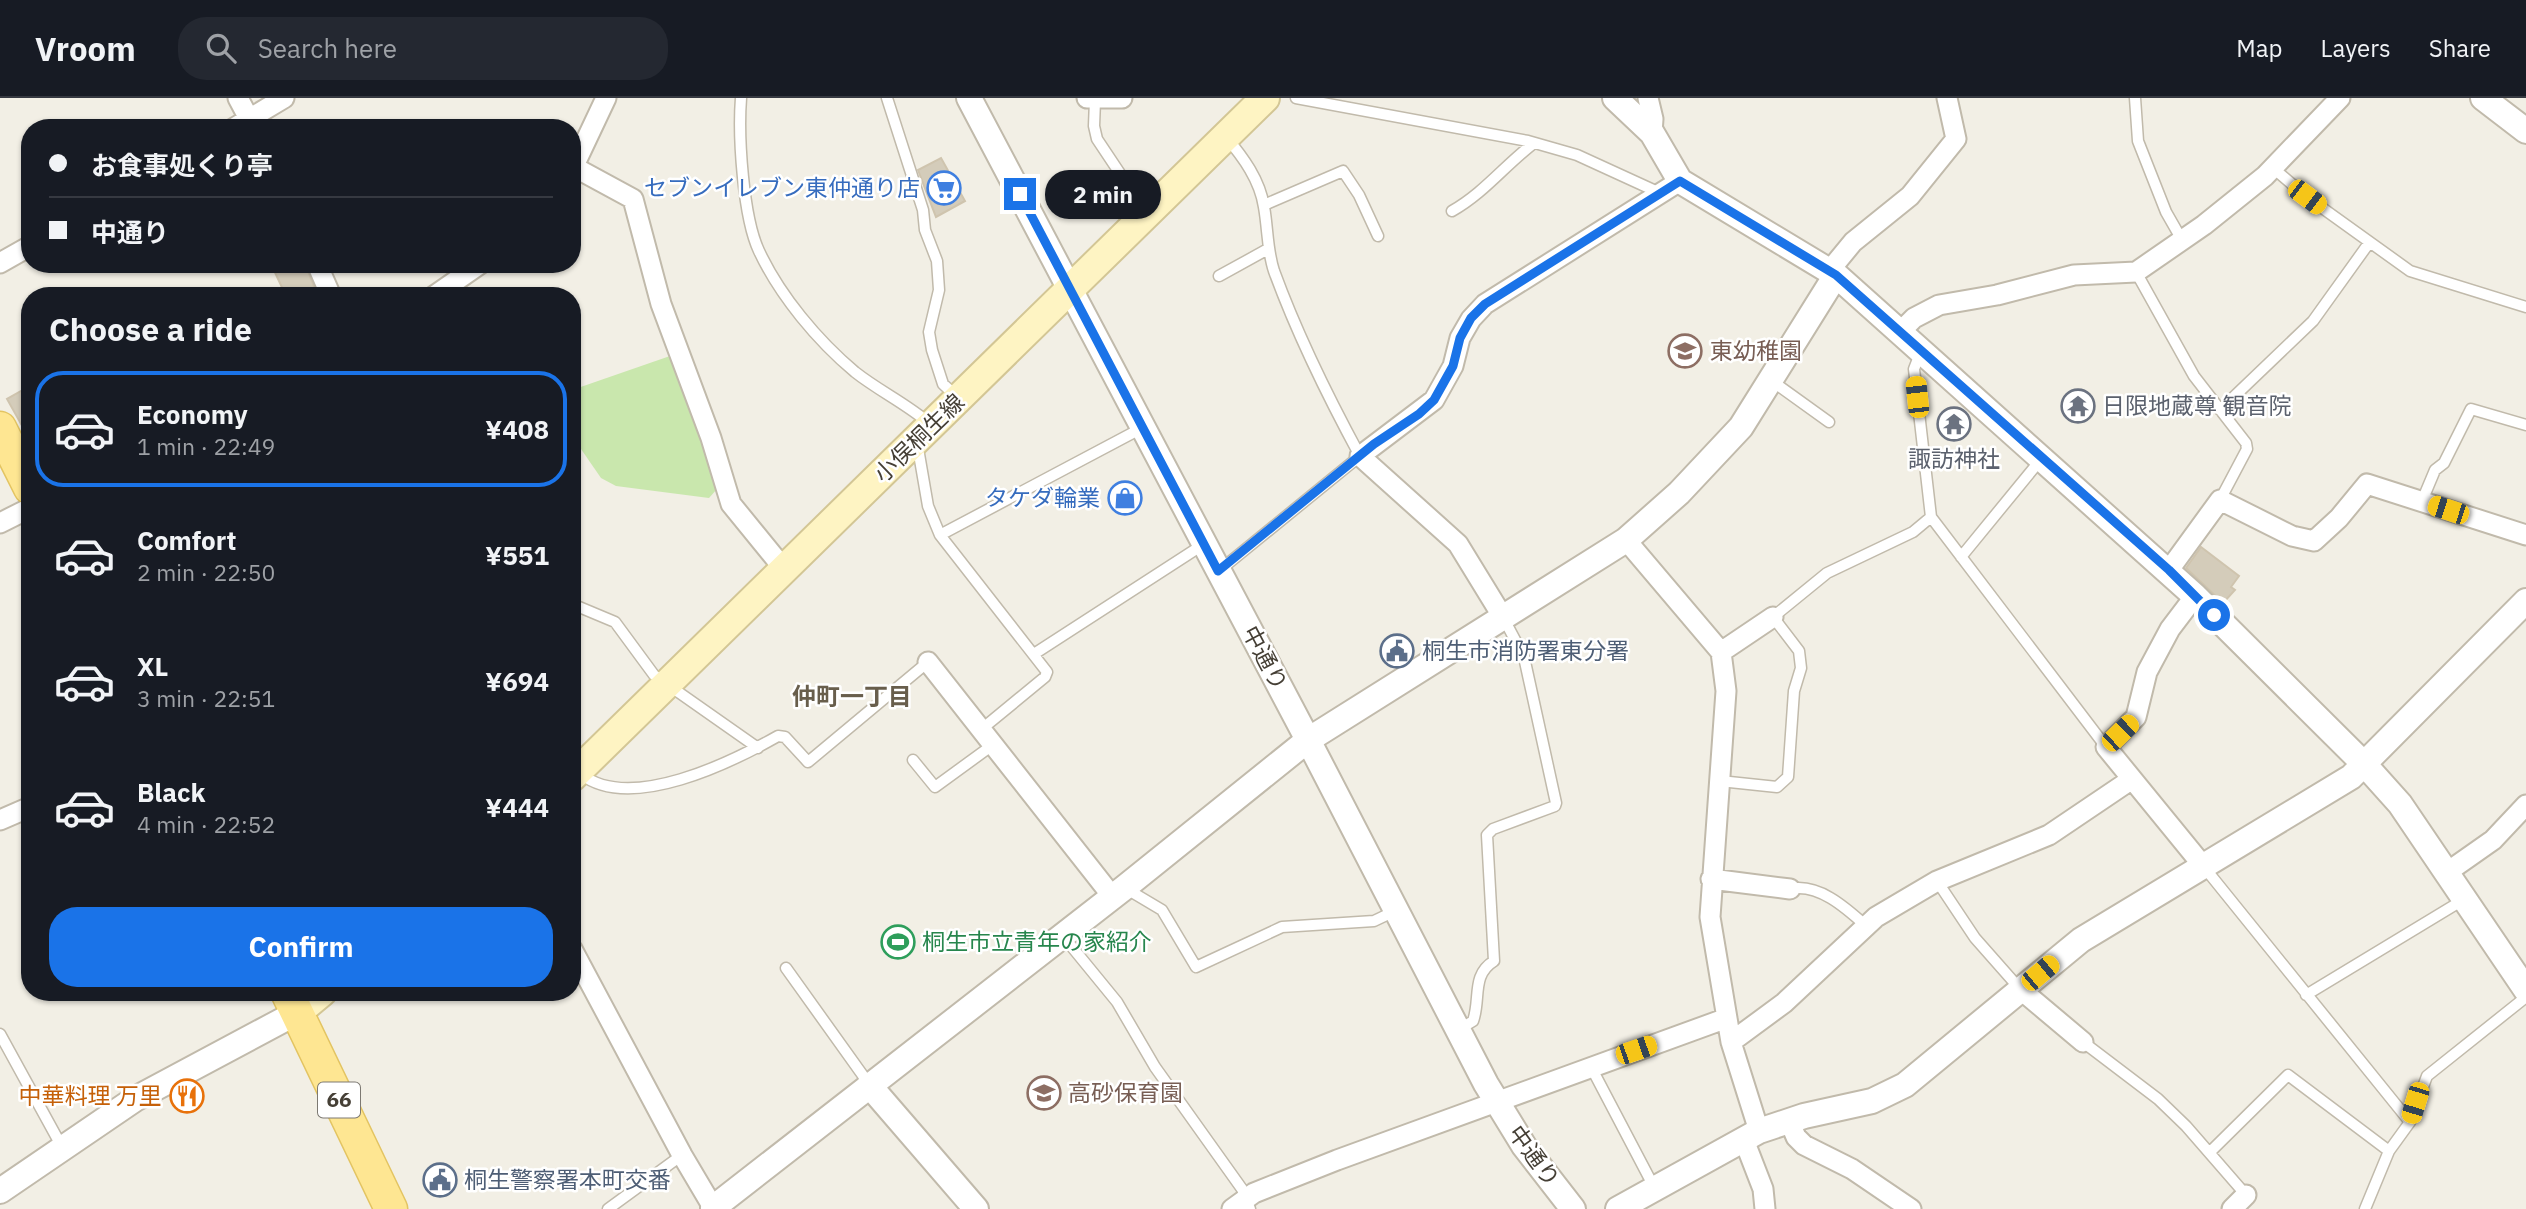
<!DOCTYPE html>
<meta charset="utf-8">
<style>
body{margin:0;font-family:"IBM Plex Sans","Noto Sans JP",sans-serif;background:#242831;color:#f1f3f6;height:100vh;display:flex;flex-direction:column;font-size:26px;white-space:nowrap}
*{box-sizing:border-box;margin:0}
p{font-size:23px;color:#9ea1a6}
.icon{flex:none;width:38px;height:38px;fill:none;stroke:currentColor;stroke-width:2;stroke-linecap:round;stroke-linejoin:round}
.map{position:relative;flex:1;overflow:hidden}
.details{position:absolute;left:21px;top:189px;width:560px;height:714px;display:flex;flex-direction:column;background:#171b24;border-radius:28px;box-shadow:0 2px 5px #0004}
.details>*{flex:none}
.banner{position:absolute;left:21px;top:21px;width:560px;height:154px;border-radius:28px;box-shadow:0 2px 5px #0004;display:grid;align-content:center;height:154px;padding:0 28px;background:#171b24}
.end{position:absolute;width:32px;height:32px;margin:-16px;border:9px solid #1a73e8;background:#fff;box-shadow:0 0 0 4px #fff}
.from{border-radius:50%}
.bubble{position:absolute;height:49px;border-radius:24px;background:#171b24;box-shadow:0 2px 5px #0004;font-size:23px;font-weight:700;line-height:49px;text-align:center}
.car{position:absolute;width:21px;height:42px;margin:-21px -10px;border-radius:9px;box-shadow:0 0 5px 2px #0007;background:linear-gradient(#f5c518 24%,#345 0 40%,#f5c518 0 76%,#345 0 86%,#f5c518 0)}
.banner b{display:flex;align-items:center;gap:24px;height:66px;font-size:26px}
.banner b+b{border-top:2px solid #363941}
.banner i{width:18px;height:18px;background:#f1f3f6}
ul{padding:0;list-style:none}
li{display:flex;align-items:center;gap:21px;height:116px;margin:0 14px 10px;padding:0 14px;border:4px solid transparent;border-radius:28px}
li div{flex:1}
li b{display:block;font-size:26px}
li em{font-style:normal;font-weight:700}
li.active{border-color:#1a73e8}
li>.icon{width:63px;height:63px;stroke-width:1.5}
h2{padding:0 28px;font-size:32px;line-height:84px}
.button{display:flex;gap:14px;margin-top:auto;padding:14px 28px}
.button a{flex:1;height:80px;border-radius:28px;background:#1a73e8;color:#fff;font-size:28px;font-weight:700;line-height:80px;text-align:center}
header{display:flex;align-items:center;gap:42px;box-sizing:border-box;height:98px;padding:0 35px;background:#171b24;border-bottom:2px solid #363941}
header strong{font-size:33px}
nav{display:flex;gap:38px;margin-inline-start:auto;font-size:24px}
.search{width:490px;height:63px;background:#242831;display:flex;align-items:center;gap:18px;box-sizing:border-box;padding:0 24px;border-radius:28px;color:#9ea1a6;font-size:26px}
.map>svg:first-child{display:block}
</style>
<header>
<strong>Vroom</strong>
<div class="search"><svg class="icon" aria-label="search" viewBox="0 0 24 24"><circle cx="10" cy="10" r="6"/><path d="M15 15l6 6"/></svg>Search here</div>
<nav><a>Map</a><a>Layers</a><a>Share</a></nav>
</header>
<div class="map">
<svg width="2526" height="1111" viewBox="0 0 2526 1111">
<rect width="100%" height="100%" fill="#f2efe5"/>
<!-- green -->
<path fill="#c9e7ad" d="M670 258 699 331 717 391 709 400 616 388 601 380 572 338V292Z"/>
<!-- building -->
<path fill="#d4ccba" stroke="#cfc4ae" stroke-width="2" d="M941 60 965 103 936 119 918 72Z
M271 166H305L318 198H286Z
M30 288V342L7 301Z
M2201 449 2239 478 2231 489 2235 492 2223 505 2186 470Z"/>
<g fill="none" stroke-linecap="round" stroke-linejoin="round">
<defs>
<path id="service" d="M741 0C738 38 743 119 759 153 780 198 818 243 855 274 879 293 907 306 930 326
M887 0 923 112 925 132 937 163 939 192 929 234 932 252 943 286 958 300
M1296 0 1528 43 1577 57 1660 95
M2135 0 2138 43 2166 114 2182 142
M1095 2 1094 28 1097 41 1145 113
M2273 70 2307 99 2410 173 2526 209
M1264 107 1343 73 1359 97 1378 138
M1452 113C1484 95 1505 67 1534 45
M2136 174 2194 278 2246 345 2247 351 2220 402
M1219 178 1268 151
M1921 253 1914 271 1931 419 2106 649
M1772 283 1829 324
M2220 312 2313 223 2369 145
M915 349 919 356 928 408 940 437 1047 574 1045 579 983 630
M2422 403 2435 372 2444 365 2471 311 2526 327
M940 437 1142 330
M1961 459 2042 360
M1220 472 1360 358C1328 299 1297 236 1274 173 1267 152 1268 131 1264 109 1260 82 1243 59 1226 39
M572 506 615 524 654 577 758 650
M1034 556 1204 446
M913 662 935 689 994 646
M581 676C630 715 732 664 778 638L785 639 808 664 928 564
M1720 683 1777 689 1788 679 1794 593 1801 570 1799 553 1773 519 1827 475 1913 434 1931 419
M2204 769 2410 1024
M1937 783 1975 840 2020 891
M1125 790 1162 812 1196 869 1282 829 1374 823 1395 813
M1790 791C1818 785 1845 809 1865 827
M1063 838 1117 904 1155 969 1242 1091 1250 1111
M786 870 869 986
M2306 897 2463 802
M1458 932 1473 923C1481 901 1471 877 1494 863L1487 737 1493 731 1555 708 1556 705 1524 559 1504 521
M0 936 62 1049
M2083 944 2158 1001 2186 1028 2246 1097
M1591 969 1654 1089
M2210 1054 2288 977 2389 1053
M608 1111 682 1057
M2365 1111 2389 1053 2410 1024 2427 978 2526 899"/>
<path id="minor" d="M238 0 254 30
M1087 0H1122
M1648 0 1653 21 1652 35
M234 30 284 0
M574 69 633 101 661 206 711 340 731 406 784 471
M572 72 606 0
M0 165 30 148
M317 166 331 198
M1830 172 1853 144 1910 98 1956 41 1947 0
M434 198 480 166
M1901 233 1914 220 1939 207 1997 197 2074 177 2136 174 2204 127 2265 78 2340 0
M0 425 30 410
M1626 442 1721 554 1726 593 1710 819 1731 944 1759 1033
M2169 472 2220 402 2292 438 2314 443 2339 420 2367 386 2526 437
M2195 498 2170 531 2147 574 2136 619 2106 649 2204 769
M1504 521 1458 446 1360 358 1434 302 1453 268 1460 240 1471 221 1485 206 1680 83
M1721 554 1773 519
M928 564 1112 798
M0 722 30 709
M2446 775 2493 742 2526 707
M1711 781 1790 791
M572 851 682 1057 714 1111
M2020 891 2083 944
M1731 944 1784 905 1876 819 1937 783 2049 737 2132 681
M1789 1022 1796 1039 1804 1047 1852 1071 1911 1111
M1744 1042 1763 1091 1765 1111
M1232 1111 1254 1095 1337 1062 1727 920
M2232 1111 2246 1097"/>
<path id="tertiary" d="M969 0 1308 642 1486 986 1524 1048 1573 1111
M1615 0 1652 35 1680 83 1836 177 2195 498 2365 667 2400 706 2526 892
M2483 0 2526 33
M869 987 976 1111
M0 1093 135 1001 298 914
M713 1110 1124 790 1308 642 1626 442 1679 395 1741 329 1836 177
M1618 1111 1759 1033 1804 1018 1872 1003 1905 987 2081 842 2351 679 2526 503"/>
<path id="secondary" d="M572 679 1265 0
M298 914 322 894"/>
<path id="primary" d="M0 330 30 390
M287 894 391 1111"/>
</defs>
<!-- service casing -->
<use href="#service" stroke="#c1baab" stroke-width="13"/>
<!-- minor casing -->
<use href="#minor" stroke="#c1baab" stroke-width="23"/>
<!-- tertiary casing -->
<use href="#tertiary" stroke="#c1baab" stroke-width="28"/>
<!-- secondary casing -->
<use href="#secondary" stroke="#d3c695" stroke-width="32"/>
<!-- primary casing -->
<use href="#primary" stroke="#e3c462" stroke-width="35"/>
<!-- service -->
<use href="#service" stroke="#fff" stroke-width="10"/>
<!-- minor -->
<use href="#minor" stroke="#fff" stroke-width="19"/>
<!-- tertiary -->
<use href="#tertiary" stroke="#fff" stroke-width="24"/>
<!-- secondary -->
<use href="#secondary" stroke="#fef4c3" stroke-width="28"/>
<!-- primary -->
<use href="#primary" stroke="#fee692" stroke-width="32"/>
</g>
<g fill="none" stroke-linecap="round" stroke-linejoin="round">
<!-- route -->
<path stroke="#1a73e8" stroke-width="9" d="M1020 96 1218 473 1374 346 1419 316 1434 302 1453 268 1460 240 1471 220 1485 206 1680 83 1836 177 2169 472 2214 517"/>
</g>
<!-- icons -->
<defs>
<symbol id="supermarket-ring" viewBox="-11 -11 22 22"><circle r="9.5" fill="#fff" stroke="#3f7fe0" stroke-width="1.5"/><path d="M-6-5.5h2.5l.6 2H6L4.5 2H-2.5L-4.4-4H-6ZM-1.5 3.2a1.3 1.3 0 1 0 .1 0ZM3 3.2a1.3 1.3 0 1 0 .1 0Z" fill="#3f7fe0"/></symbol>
<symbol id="school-ring" viewBox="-11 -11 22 22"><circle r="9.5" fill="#fff" stroke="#8d6e63" stroke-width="1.5"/><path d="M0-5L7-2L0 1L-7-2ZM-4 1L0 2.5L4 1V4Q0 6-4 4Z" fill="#8d6e63"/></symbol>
<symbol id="temple-ring" viewBox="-11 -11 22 22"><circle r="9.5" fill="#fff" stroke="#6b7280" stroke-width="1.5"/><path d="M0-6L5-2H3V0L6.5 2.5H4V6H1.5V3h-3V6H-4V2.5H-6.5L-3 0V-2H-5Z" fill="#6b7280"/></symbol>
<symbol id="shop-ring" viewBox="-11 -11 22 22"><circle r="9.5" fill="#fff" stroke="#3f7fe0" stroke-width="1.5"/><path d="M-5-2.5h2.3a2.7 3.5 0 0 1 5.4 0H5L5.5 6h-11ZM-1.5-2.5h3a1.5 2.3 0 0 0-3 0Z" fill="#3f7fe0"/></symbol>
<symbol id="civic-ring" viewBox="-11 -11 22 22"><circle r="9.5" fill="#fff" stroke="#5c6f8a" stroke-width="1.5"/><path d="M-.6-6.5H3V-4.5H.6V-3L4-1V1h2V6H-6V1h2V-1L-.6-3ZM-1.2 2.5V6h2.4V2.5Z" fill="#5c6f8a"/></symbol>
<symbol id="stadium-ring" viewBox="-11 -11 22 22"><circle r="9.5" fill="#fff" stroke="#2e9e5b" stroke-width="1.5"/><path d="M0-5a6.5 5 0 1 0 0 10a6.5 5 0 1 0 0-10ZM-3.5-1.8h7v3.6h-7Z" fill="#2e9e5b"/></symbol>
<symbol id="restaurant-ring" viewBox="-11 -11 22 22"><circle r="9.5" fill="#fff" stroke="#e8710a" stroke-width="1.5"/><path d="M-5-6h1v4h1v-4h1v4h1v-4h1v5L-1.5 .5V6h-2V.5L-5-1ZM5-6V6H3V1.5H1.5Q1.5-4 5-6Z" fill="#e8710a"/></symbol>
</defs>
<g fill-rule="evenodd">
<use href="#supermarket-ring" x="925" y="71" width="38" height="38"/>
<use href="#school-ring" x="1666" y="234" width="38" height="38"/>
<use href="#temple-ring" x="2059" y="289" width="38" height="38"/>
<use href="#temple-ring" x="1935" y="307" width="38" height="38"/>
<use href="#shop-ring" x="1106" y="381" width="38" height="38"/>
<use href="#civic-ring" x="1378" y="534" width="38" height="38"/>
<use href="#stadium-ring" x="879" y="825" width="38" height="38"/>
<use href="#school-ring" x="1025" y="976" width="38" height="38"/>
<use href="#restaurant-ring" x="168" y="979" width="38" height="38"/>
<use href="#civic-ring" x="421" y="1063" width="38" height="38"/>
</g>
<g text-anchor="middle" stroke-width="5" stroke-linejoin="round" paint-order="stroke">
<!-- shield labels -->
<rect fill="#fff" stroke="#7d7972" stroke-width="2" x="318" y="984.5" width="42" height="35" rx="5"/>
<g font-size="21" font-weight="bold" fill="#453f35">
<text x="339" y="1009">66</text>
</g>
<!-- shop labels -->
<g font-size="23" fill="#366cbe" stroke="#fff" text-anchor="end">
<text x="920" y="98">セブンイレブン東仲通り店</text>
<text x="1100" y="408">タケダ輪業</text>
</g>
<!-- education labels -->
<g font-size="23" fill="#785e54" stroke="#fff" text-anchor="start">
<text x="1710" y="261">東幼稚園</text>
<text x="1068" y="1003">高砂保育園</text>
</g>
<!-- worship labels -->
<g font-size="23" fill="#5b616d" stroke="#fff" text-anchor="start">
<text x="2102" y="316">日限地蔵尊 観音院</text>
<text x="1954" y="369" text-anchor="middle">諏訪神社</text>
</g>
<!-- street labels -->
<g font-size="23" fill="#453f35" stroke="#fff">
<text transform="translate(919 340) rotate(-44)" y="8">小俣桐生線</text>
<text transform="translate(1265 560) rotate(62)" y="8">中通り</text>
<text transform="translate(1534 1058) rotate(54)" y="8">中通り</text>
</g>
<!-- service labels -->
<g font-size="23" fill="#4e5e75" stroke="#fff" text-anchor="start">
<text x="1422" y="561">桐生市消防署東分署</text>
<text x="464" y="1090">桐生警察署本町交番</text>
</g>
<!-- leisure labels -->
<g font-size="23" fill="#27864d" stroke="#fff" text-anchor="start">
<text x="922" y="852">桐生市立青年の家紹介</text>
</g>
<!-- food labels -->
<g font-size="23" fill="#c56008" stroke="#fff" text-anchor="end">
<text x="162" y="1006">中華料理 万里</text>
</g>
<!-- neighbourhood labels -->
<g font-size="24" font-weight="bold" fill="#685e4c" stroke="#fff">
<text x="852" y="607">仲町一丁目</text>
</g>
</g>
</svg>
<i class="end from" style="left:2214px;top:517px"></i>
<i class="end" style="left:1020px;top:96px"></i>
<div class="bubble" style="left:1045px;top:72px;width:116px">2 min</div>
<i class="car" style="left:2307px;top:99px;rotate:127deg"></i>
<i class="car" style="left:1917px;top:299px;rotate:354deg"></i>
<i class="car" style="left:2448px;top:412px;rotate:288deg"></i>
<i class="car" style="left:2120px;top:635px;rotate:46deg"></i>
<i class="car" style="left:2040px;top:875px;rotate:50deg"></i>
<i class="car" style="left:1636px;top:952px;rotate:71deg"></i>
<i class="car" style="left:2415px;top:1005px;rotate:197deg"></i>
<div class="banner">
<b><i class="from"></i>お食事処くり亭</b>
<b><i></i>中通り</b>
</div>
<section class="details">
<h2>Choose a ride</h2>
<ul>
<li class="active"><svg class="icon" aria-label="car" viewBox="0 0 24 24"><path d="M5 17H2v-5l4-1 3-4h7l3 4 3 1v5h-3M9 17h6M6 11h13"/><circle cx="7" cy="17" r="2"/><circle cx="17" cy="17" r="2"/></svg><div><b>Economy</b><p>1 min · 22:49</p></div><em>¥408</em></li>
<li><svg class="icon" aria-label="car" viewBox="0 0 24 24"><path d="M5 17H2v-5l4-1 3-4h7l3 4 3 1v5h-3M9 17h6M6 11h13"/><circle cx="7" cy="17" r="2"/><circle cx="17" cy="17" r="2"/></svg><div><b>Comfort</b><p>2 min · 22:50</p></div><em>¥551</em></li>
<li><svg class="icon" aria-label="car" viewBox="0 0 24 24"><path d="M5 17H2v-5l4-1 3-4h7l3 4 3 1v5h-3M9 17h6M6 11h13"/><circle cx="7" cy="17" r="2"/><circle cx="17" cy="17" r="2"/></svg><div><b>XL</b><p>3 min · 22:51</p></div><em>¥694</em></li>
<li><svg class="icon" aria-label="car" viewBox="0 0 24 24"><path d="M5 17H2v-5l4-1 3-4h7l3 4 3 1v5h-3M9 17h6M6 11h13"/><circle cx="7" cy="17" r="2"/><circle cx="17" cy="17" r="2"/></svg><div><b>Black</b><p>4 min · 22:52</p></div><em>¥444</em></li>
</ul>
<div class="button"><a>Confirm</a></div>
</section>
</div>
